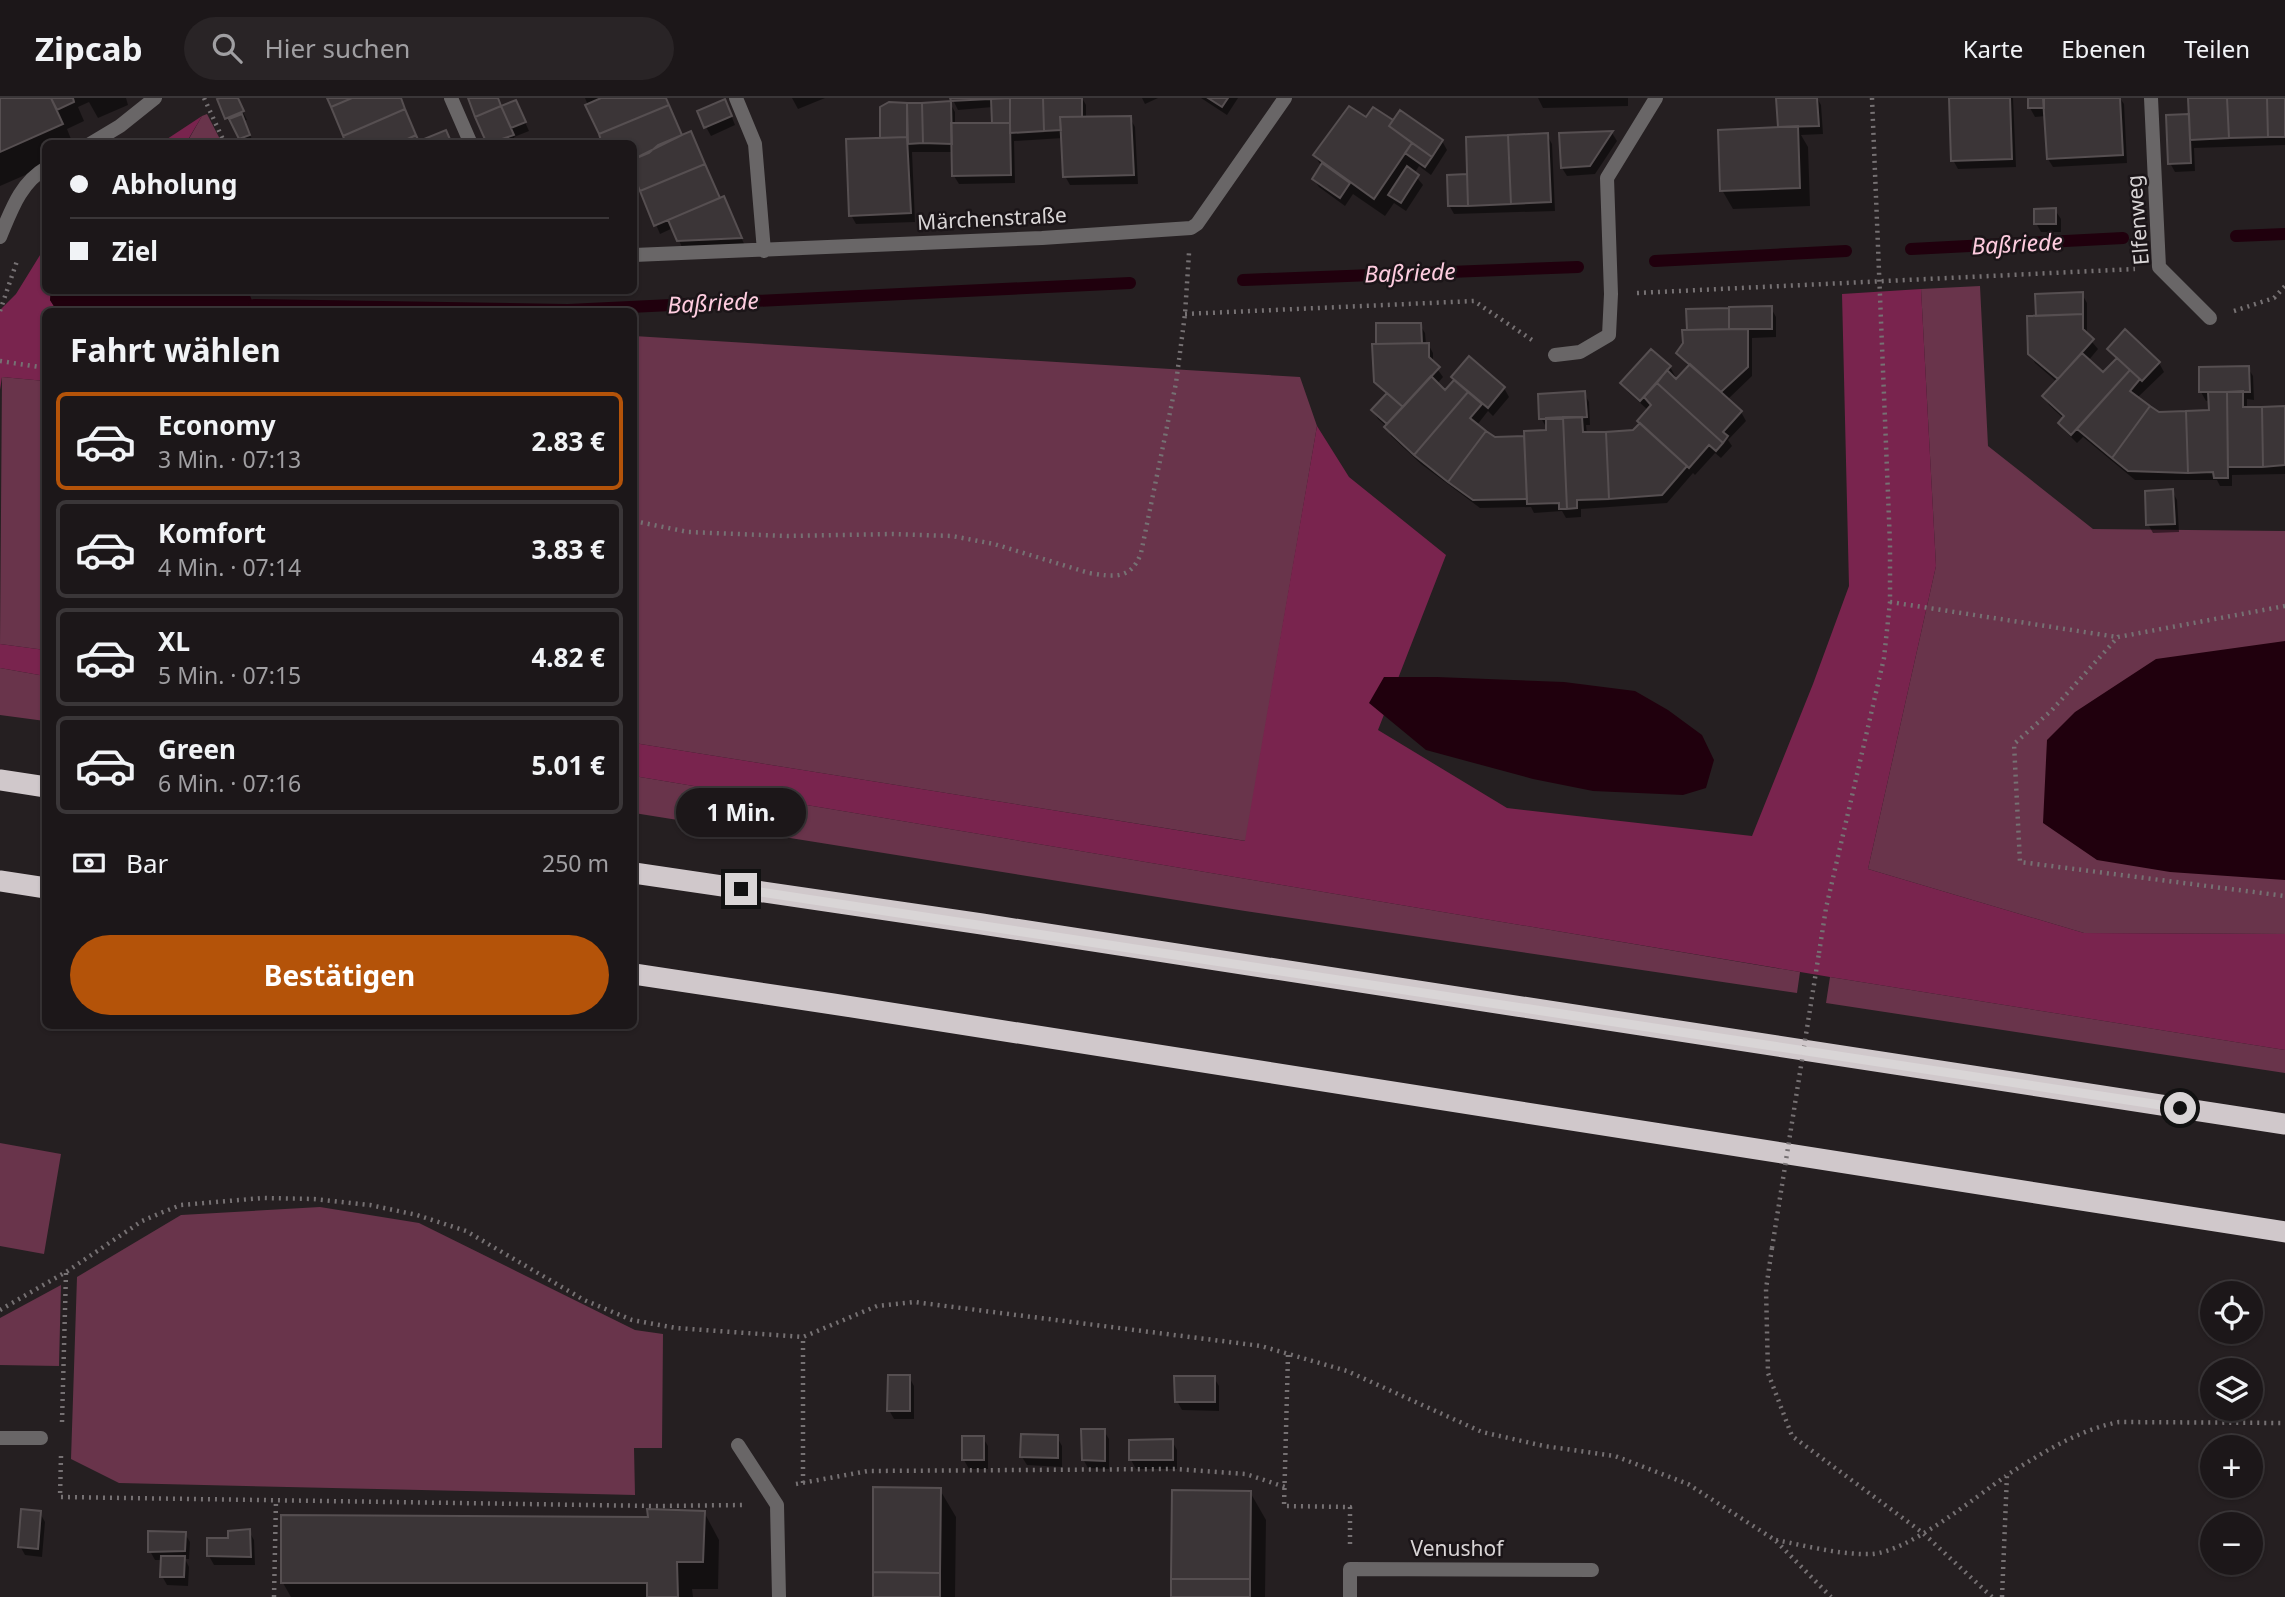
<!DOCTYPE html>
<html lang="de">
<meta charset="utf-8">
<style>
body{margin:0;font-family:"Noto Sans",sans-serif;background:#292426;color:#f1f3f6;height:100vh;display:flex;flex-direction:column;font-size:26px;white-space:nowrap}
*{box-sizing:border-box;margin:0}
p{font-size:23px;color:#a09fa2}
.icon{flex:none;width:38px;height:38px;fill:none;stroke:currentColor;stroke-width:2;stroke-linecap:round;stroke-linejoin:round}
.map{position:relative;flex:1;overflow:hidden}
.details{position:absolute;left:42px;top:210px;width:595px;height:721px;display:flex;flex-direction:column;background:#1c1719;border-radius:10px;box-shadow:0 2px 5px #0004,0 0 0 2px #3a3638}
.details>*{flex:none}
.banner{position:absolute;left:42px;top:42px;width:595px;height:154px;border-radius:10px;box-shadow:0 2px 5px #0004,0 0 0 2px #3a3638;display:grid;align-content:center;height:154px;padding:0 28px;background:#1c1719}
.buttons{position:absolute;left:2200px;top:1183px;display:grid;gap:14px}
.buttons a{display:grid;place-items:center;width:63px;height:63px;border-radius:50%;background:#1c1719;box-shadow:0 2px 5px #0004,0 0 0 2px #3a3638;font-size:35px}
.end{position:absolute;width:32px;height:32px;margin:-16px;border:9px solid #d9d5d6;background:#111;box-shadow:0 0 0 4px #111}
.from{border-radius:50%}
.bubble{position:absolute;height:49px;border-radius:24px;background:#1c1719;box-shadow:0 2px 5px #0004,0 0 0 2px #3a3638;font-size:23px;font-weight:700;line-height:49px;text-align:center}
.banner b{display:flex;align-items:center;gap:24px;height:66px;font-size:26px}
.banner b+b{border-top:2px solid #3a3638}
.banner i{width:18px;height:18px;background:#f1f3f6}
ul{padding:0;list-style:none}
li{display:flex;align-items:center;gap:21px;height:98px;margin:0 14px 10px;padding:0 14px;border:4px solid #3a3638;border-radius:10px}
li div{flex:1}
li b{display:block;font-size:26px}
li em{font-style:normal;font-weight:700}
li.on{border-color:#b45309}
li>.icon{width:63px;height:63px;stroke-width:1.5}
h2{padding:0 28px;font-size:32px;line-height:84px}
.pay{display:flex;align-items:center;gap:18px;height:77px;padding:0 28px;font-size:26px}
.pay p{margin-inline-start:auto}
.cta{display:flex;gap:14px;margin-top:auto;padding:14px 28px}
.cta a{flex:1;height:80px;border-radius:42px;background:#b45309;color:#fff;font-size:28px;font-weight:700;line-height:80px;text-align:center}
header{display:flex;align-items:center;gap:42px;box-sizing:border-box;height:98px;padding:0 35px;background:#1c1719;border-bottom:2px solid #3a3638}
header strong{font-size:33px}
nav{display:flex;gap:38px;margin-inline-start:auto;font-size:24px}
.search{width:490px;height:63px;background:#292426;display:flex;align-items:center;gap:18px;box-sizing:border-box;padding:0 24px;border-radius:38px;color:#a09fa2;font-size:26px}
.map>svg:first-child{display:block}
</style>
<header>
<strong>Zipcab</strong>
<div class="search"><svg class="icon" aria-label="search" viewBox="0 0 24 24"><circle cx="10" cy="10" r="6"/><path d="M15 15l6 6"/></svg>Hier suchen</div>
<nav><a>Karte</a><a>Ebenen</a><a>Teilen</a></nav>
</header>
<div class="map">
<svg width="2285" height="1499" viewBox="0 0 2285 1499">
<rect width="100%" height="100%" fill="#251f21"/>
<!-- green -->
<path fill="#69344b" d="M207 16 222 45 186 46 202 18Z
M1980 188 1988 348 2093 431 2285 433V836L2084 835 1868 771 1936 468 1921 191Z
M634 238 1300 279 1317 328 1246 743 634 645Z
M2 279 45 283V552L0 546Z
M0 570 45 578V623L0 617Z
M634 678 1800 874 1797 895 1245 813 634 715Z
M1830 879 2285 952V975L1826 905Z
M0 1045 61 1056 44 1156 0 1148Z
M320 1109 419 1125 635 1232 663 1236 662 1350H634L635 1397 119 1385 71 1361 77 1179 181 1117Z
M61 1187 59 1268 0 1267V1220Z"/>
<!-- forest -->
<path fill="#79244e" d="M202 18 186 45H161Z
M45 149 46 192 51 193 50 202 57 213 46 214 45 283 2 279 0 292V212L16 196Z
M1921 191 1936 468 1868 771 2084 835 2285 836V952L1830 879 634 678V645L1245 743 1317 328 1349 379 1446 457 1378 632 1507 710 1752 738 1813 586 1849 488 1842 196Z
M0 546 45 552V578L0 570Z"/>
<!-- water -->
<path fill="#20000d" d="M51 192 248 193 254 207 251 214 57 213 50 202Z
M2285 543V782L2170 774 2097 762 2043 725 2047 642 2075 614 2156 561Z
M1384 579H1437L1564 584 1635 593 1668 612 1702 637 1714 662 1706 690 1683 697 1593 693 1533 681 1426 652 1369 605Z"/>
<!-- shadow -->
<path fill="#0007" d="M0 0H126L128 7 98 20 89 4 78 9 84 23 67 31 73 46H46V68L0 88Z
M224 0H236L247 22 244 23 254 46H243L234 27 232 29 227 20Z
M328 0H401L420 45 446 34 452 46H348Z
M470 0H498L502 10 516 4 529 33 514 39 517 46H489Z
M585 0H667L682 38 695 44 721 102 728 109 745 148 683 151 673 130 660 136 634 74V46H604Z
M792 0H825L798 11Z
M952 0H1082L1086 7V20H1130L1135 29 1138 86 1070 87 1065 78 1063 40 1014 43 1015 85 959 86 954 78V54H912L915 124 856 126 851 117 882 42 889 6 950 5 955 14V27L994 26 993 9 958 12Z
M1142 0H1158L1145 6Z
M1201 0H1238L1227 17Z
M1538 0H1628V8L1543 10Z
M1817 0 1821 7 1823 36 1801 37 1808 49 1810 108 1733 111 1722 92 1781 31Z
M1951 0H2013L2016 69 1958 71 1953 62Z
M2029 0H2120L2124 6 2127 65 2053 69 2048 61 2046 18 2035 19 2030 10Z
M2190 0H2285V47L2194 50 2195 73 2175 74 2170 65 2191 18Z
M729 12 735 27 711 38 706 29Z
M1367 21 1392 23 1393 25 1442 43 1447 52 1431 77 1419 68 1414 76 1423 87 1406 113 1394 105 1385 118 1353 96 1345 108 1319 89 1314 81 1322 69 1315 58Z
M1612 35 1617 43 1595 76 1567 78 1562 70 1561 37Z
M1547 37 1552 46 1555 113 1454 116 1449 107V78H1469Z
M2055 112 2061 121V134H2041L2036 125Z
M2082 196 2087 205V238L2098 251 2088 263 2103 277 2117 262 2109 251 2159 265 2164 274 2137 300 2158 315 2211 314 2210 302 2206 303 2201 294 2248 270 2253 278 2254 302 2247 301V311L2285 309V376L2232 377V388H2220L2217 382H2135L2083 339 2077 345 2065 333 2060 325 2064 321 2049 307 2044 298 2057 284 2035 265 2030 256 2038 219Z
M1771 210 1776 219V239L1752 240V278L1727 302 1741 314 1746 323 1728 342 1732 348 1721 360 1715 355 1695 377 1693 375 1667 405 1581 411V419L1566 420 1562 413 1534 415 1531 409 1480 410 1421 366 1391 338 1387 329 1378 321 1373 313 1387 298 1376 283 1374 248 1420 227 1425 235 1426 246H1428L1433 255V265L1443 279 1437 286 1445 294 1455 283 1453 280 1469 261 1504 290 1509 299 1493 318 1488 313 1477 327 1494 340H1526L1548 334V329H1546L1541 320 1584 295 1589 304 1590 327H1586L1587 336 1633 334 1641 327 1648 312 1628 294 1623 285 1670 269 1675 278 1673 280 1676 283 1689 269 1678 255 1684 245V234Z
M2172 393 2177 402 2179 434 2153 435 2148 426Z
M909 1279 914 1288V1321H894L889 1312Z
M1214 1280 1219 1288V1313L1182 1312 1177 1303Z
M1104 1333 1109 1341V1371L1088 1370 1083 1361Z
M1057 1339 1062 1348V1369L1027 1367 1022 1359Z
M983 1340 988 1348V1371H969L964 1362Z
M1172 1343 1177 1352V1371H1136L1131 1362Z
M940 1392 956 1419 955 1499H874Z
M1250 1394 1266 1422 1265 1499H1173Z
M704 1414 719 1442 718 1491H692L693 1499H291L283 1485Z
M40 1415 45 1424 42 1459 25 1457 20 1448Z
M249 1433 254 1442 255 1467H214L209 1458 229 1441Z
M185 1436 190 1444 189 1461H185L189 1469 188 1488 167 1487 162 1478V1462H155L150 1453Z"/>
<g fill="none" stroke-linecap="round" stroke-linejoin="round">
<!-- stream -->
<path stroke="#20000d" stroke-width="12" d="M2236 138 2285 136
M1911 151 2123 140
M1655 163 1846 153
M1243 182 1578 169
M254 207 568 212 1130 185"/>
</g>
<!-- building -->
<path fill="#3b3537" stroke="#564f51" stroke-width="2" d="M0 0H51L63 26 0 54Z
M51 0H73L74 4 57 12Z
M220 0H238L244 13 225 21 217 1Z
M327 0H352L331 9Z
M352 0H401L405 11 343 38 331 9Z
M468 0H498L501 8 475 19Z
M601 0H666L669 7 599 36 585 7Z
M950 0H1010L951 3Z
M1010 0H1043L1044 33 1010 35Z
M1010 0V25H992L991 1Z
M1043 0H1082V19H1060L1061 32 1044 33Z
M1208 0H1228L1222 9Z
M1776 0H1817L1819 28 1778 29Z
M1949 0H2010L2012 61 1951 63Z
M2028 0H2044V10H2028Z
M2043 0H2120L2123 57 2047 61Z
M2188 0H2227L2229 40 2190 42Z
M2227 0H2267L2268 39 2229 40Z
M2267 0H2285V39H2268Z
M725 1 732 18 704 30 697 13Z
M516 2 526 24 511 30 501 8Z
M951 3 952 46 923 45 922 5Z
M889 4 907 5V39L880 40V9Z
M907 5H922L923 45 908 46Z
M669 7 682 37 634 61V46H602L599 36Z
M501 8 514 37 487 46 475 19Z
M1349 8 1366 19 1373 9 1393 22 1389 28 1412 45 1374 101 1313 57Z
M405 11 416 37 397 46H346L343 38Z
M1400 12 1443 42 1432 59 1389 28Z
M242 16 250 37 239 41 229 21Z
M2189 16 2191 65 2168 66 2166 17Z
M1131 18 1134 77 1063 79 1060 19Z
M951 25H1010L1011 77 952 78Z
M1798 28 1800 90 1720 93 1718 32Z
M446 32 452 46H420L419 43Z
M691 33 705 66 640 93 634 78V61L649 55 658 47Z
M1613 33 1590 68 1561 70 1559 35Z
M1548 35 1551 104 1511 106 1508 37Z
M416 37 420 46H397Z
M1508 37 1511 106 1468 108 1466 39Z
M907 39 911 115 849 118 846 41Z
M1412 45 1432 59 1425 69 1405 55Z
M1322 65 1350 85 1340 100 1312 81Z
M705 66 720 100 654 128 640 93Z
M1407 68 1419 77 1401 105 1388 97Z
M1467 76 1468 108H1448L1447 77Z
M724 98 742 140 677 143 668 122Z
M2056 110V126H2034V111Z
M2083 194V216L2036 218 2035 196Z
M1772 208V231H1729V209Z
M1729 210V231L1687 232 1686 211Z
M2083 216V231L2094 241 2058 281 2028 256 2027 218Z
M1376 225H1421L1422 245 1376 246Z
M1748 231V269L1721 294 1676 255 1683 245 1682 232Z
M2125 231 2160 264 2142 283 2107 251Z
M1429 245V259L1440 269 1403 309 1374 284 1372 246Z
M1651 251 1671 268 1640 303 1620 285Z
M2082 255 2103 274 2117 260 2130 272 2071 337 2058 325 2064 318 2042 298Z
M1469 258 1505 289 1488 310 1451 279Z
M1690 266 1742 313 1723 334 1728 338 1723 345 1657 285 1667 272 1676 281Z
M2249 268 2250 294H2199V269Z
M2130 272 2140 281 2130 293 2150 308 2112 360 2077 331Z
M1431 278 1445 292 1454 282 1468 294 1414 357 1384 329Z
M1657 285 1723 345 1716 353 1709 347 1689 370 1637 323 1651 307 1644 299Z
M1585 293 1587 319 1539 321 1538 296Z
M2243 293V309H2262L2263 369H2228L2227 294Z
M1468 294 1482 306 1470 320 1486 333 1448 384 1414 357Z
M2208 294H2227L2228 380H2214L2213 374 2188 375 2186 313 2209 312Z
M1387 295 1403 309 1387 326 1371 312Z
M2150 308 2159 314 2186 313 2188 375 2128 373 2112 360Z
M2285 308V367L2263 369 2262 309Z
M1563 319H1582L1583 334H1606L1609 401 1577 402V410L1567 411Z
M1563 319 1567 411H1559V405L1527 406 1524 333 1546 332V320Z
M1640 325 1687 368 1662 397 1609 401 1606 334 1633 332Z
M1486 333 1495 339 1524 338 1527 401 1473 402 1448 384Z
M2173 391 2175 426 2146 427 2145 393Z
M888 1277H910V1313H887Z
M1174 1278H1215V1304H1175Z
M1081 1331H1105V1363L1082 1362Z
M1021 1336 1058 1337V1360L1020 1359Z
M962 1338H984V1362H962Z
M1173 1341V1362H1129V1342Z
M873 1389 941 1390 940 1475 873 1474Z
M1172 1392 1251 1393 1250 1481H1171Z
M21 1411 41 1413 38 1451 18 1449Z
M647 1411 705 1413 703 1464H677L678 1499H647V1485H281V1417L648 1419Z
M250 1431 251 1459 207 1458V1440H228V1433Z
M148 1433 186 1434 185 1453 148 1454Z
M161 1458H185L184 1479H160Z
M873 1474 940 1475V1499H873Z
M1171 1481H1250V1499H1171Z"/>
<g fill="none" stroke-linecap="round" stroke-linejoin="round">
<!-- path -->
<path stroke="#767173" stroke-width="4.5" stroke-dasharray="2 5" stroke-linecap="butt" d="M204 0 225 46
M1637 195 2135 171
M0 213 18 160
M2234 213 2274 200 2285 188
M1185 216 1474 203 1535 244
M0 263 46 270
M634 423 688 434 787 438 893 436 952 438 994 446 1089 475C1114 479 1131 482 1141 455L1176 285 1185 216 1189 155
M1890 504 2117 539
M2285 508 2118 539 2052 612 2014 646 2020 764 2285 798
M1819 855 1826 810 1884 560 1890 504V446L1872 0
M1772 1150 1766 1191 1768 1275 1792 1338 1923 1435 1992 1499
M0 1212 66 1174 142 1123 163 1114 181 1107 263 1100 314 1101 370 1107 417 1117 466 1133 584 1202 632 1222 676 1230 803 1239 877 1208 914 1204 1261 1248 1347 1273 1482 1334 1544 1348 1615 1358 1688 1386 1775 1442 1831 1499
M1288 1257 1284 1408 1350 1409V1446
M62 1324 66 1175
M61 1358 60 1399 655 1408 745 1407
M803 1385V1239
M796 1386 868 1373 1175 1371 1246 1376 1285 1389
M1776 1442C1807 1448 1840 1457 1872 1456 1910 1453 1974 1400 2006 1378
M274 1499 276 1402
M2002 1499 2007 1377C2042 1355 2078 1332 2119 1324L2285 1325"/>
<!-- service -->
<path stroke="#696667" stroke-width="14" d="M90 46 120 28 155 0
M0 139C11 113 20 85 46 70"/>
<!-- minor -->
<path stroke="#696667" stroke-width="14" d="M451 0 471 46
M736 0 755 46 764 153
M2151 0 2159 169 2210 220
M634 157 1042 140 1191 130 1197 126 1285 0
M1555 257 1580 254 1609 237 1611 196 1607 80 1656 0
M0 1340H41
M738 1347 777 1407 779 1499
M1350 1499V1471L1592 1472"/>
<!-- motorway -->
<path stroke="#d0c8cb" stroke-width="21" d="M0 682 46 689
M634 775 982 826 2285 1026
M0 783 46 790
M634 876 833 906 2285 1134"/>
<!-- path-bridge -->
<path stroke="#767173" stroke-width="4.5" stroke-dasharray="2 5" stroke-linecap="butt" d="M1772 1150 1819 855"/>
</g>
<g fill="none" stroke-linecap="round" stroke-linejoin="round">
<!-- route -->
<path stroke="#d9d5d6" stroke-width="9" d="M741 791 2180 1010"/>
</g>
<g text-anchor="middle" stroke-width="5" stroke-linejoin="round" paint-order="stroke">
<!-- street labels -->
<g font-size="21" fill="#d9d5d6" stroke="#1b1518">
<text transform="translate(992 121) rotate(-3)" y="7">Märchenstraße</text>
<text transform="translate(2138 122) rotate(-95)" y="7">Elfenweg</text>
<text x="1457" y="1458">Venushof</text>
</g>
<!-- water labels -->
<g font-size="23" font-style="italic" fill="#feccdf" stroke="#1b1518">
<text transform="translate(2017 146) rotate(-3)" y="8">Baßriede</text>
<text transform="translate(1410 175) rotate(-2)" y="8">Baßriede</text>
<text transform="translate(713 205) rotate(-3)" y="8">Baßriede</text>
</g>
</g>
</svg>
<div class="buttons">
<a><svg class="icon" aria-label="locate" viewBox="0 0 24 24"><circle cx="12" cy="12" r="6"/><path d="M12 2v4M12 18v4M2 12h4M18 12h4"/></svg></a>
<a><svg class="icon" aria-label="layers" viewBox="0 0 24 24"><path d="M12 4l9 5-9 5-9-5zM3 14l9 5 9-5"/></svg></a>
<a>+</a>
<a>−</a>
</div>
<i class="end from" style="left:2180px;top:1010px"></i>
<i class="end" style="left:741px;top:791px"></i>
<div class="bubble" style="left:676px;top:690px;width:130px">1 Min.</div>
<div class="banner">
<b><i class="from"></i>Abholung</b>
<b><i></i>Ziel</b>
</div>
<section class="details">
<h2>Fahrt wählen</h2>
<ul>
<li class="on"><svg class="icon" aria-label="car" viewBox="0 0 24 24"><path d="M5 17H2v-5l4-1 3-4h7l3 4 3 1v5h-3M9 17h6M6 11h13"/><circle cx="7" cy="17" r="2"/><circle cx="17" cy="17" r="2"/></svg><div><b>Economy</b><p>3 Min. · 07:13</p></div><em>2.83 €</em></li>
<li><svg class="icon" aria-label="car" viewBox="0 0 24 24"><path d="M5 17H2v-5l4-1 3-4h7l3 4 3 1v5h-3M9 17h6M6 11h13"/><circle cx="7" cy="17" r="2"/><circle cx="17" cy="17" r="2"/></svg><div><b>Komfort</b><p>4 Min. · 07:14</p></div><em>3.83 €</em></li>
<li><svg class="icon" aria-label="car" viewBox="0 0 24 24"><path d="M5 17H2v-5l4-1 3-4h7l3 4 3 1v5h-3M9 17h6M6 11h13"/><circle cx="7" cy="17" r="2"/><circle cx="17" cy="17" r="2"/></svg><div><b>XL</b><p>5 Min. · 07:15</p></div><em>4.82 €</em></li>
<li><svg class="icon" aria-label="car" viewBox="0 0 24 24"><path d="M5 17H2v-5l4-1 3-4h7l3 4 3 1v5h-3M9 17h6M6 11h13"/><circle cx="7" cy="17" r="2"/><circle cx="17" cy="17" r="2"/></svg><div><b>Green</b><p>6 Min. · 07:16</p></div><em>5.01 €</em></li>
</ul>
<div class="pay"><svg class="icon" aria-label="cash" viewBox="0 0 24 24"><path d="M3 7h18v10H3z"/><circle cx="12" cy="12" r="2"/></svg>Bar<p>250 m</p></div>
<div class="cta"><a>Bestätigen</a></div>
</section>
</div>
